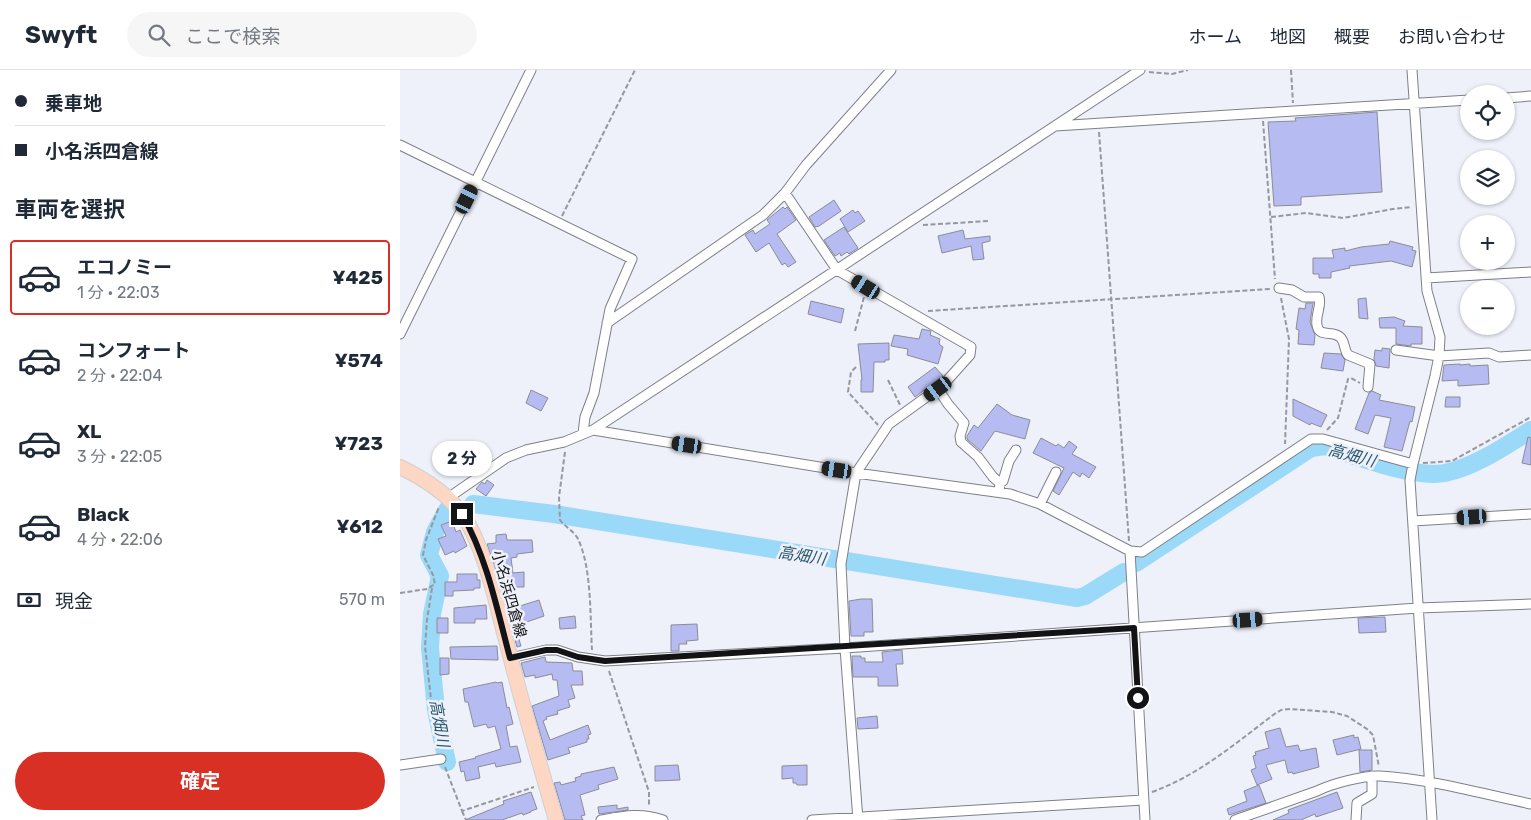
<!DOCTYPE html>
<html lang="ja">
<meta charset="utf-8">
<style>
body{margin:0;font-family:Rubik,"Noto Sans JP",sans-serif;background:#f6f6f7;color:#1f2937;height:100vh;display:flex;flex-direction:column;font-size:19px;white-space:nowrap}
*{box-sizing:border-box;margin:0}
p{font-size:16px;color:#747a83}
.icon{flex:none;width:28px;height:28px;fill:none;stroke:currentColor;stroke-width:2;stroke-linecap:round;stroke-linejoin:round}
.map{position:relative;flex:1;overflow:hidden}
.drawer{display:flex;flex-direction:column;background:#fff;width:400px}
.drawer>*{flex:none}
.top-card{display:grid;align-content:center;height:110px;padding:0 15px;background:#fff}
.tools{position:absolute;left:1060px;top:15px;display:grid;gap:10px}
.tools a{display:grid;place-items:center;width:55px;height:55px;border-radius:50%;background:#fff;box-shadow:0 1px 4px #0004;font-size:25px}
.end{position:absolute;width:22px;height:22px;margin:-11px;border:6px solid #121316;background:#fff;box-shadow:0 0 0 2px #fff}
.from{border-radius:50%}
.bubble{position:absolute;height:35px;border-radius:18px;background:#fff;box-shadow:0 1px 4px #0004;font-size:16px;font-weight:700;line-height:35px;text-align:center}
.car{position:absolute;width:15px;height:30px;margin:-15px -8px;border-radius:6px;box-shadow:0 0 4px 1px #0007;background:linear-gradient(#222 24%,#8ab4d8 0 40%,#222 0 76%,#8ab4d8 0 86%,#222 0)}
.top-card b{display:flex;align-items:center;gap:18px;height:48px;font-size:19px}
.top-card b+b{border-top:1px solid #e0e1e3}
.top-card i{width:12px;height:12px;background:#1f2937}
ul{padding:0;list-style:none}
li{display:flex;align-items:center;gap:15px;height:75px;margin:0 10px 8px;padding:0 5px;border:2px solid transparent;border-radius:5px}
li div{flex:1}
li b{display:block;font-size:19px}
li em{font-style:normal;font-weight:700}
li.current{border-color:#d93025}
li>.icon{width:45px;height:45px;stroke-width:1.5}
h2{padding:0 15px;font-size:22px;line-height:60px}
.pay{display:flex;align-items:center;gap:12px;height:55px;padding:0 15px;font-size:19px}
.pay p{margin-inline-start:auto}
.button{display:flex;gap:10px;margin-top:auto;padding:10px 15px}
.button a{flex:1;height:58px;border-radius:30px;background:#d93025;color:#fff;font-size:20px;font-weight:700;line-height:58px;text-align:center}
header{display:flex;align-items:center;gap:30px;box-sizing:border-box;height:70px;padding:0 25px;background:#fff;border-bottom:1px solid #e0e1e3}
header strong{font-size:24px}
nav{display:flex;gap:28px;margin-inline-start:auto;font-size:18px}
.search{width:350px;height:45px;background:#f6f6f7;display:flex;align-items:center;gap:12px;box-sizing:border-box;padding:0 18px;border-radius:28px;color:#747a83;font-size:19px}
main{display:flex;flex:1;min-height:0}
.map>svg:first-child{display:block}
</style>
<header>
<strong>Swyft</strong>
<div class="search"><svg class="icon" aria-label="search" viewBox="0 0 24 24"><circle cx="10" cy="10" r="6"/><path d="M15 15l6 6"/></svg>ここで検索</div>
<nav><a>ホーム</a><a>地図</a><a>概要</a><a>お問い合わせ</a></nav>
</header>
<main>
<section class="drawer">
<div class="top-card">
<b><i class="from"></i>乗車地</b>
<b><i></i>小名浜四倉線</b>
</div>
<h2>車両を選択</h2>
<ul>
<li class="current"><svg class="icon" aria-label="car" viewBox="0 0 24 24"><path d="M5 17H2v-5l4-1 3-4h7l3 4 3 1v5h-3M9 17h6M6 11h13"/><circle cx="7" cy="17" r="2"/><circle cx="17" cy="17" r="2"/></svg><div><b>エコノミー</b><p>1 分 · 22:03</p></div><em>¥425</em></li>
<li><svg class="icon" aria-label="car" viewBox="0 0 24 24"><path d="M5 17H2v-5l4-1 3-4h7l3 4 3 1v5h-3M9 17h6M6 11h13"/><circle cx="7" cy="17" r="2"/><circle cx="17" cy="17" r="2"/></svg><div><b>コンフォート</b><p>2 分 · 22:04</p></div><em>¥574</em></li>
<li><svg class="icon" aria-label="car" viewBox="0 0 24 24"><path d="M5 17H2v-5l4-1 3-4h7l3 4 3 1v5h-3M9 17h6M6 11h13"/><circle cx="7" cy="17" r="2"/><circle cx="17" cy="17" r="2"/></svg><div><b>XL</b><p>3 分 · 22:05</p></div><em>¥723</em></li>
<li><svg class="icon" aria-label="car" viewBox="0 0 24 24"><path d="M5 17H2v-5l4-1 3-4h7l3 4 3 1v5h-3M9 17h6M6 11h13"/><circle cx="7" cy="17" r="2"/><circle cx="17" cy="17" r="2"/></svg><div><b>Black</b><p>4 分 · 22:06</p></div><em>¥612</em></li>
</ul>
<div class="pay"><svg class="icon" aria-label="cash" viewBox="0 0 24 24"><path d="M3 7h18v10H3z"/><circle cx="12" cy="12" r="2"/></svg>現金<p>570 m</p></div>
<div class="button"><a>確定</a></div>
</section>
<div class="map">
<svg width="1131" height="750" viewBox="0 0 1131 750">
<rect width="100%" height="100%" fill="#eef0fa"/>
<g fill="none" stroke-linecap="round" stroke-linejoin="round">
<!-- river -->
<path stroke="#9bd9f8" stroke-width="18" d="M73 434 154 444 677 528 685 526 724 502
M47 440 35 462 29 485 40 506 32 544 30 578 36 640 47 692
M736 493 911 378 925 376C955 386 1015 409 1045 403 1075 397 1105 376 1131 360"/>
</g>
<!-- building -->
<path fill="#b6bcf2" stroke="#8b8c96" d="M977 42 982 122 901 127V135L874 136 868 52 896 51 895 48Z
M434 130 441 141 419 156 415 157 409 147Z
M383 137 385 139 387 137 396 150 377 164 396 192 388 197 385 193 382 195 369 173 356 182 345 165 353 160 355 164 370 154 367 150Z
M453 140 455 143 458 141 465 151 448 162 440 149Z
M444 157 458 178 449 184 447 182 441 186 440 183 435 186 424 170Z
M563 160 565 169 590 166V171L582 173 584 189 573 190 571 176 542 183 538 166Z
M990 171 1013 177 1012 180 1016 181 1012 197 991 191 949 196 950 198 931 202V208H919V204H913V188H934L932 180 945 178V181L961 177 989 174Z
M966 228 968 249 959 248 958 229Z
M411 231 444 239 441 253 408 244Z
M906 233H913L910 252 915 265 914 275 898 274 899 260 896 259 899 238 905 239Z
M994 247 1005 251 1003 256 1022 257V274H1011V276L996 274V258H980L979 248Z
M522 259 531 261 530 265 540 269 539 274 543 277 538 294 507 285 508 279 491 276 494 265 519 269Z
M489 273V290H485V292H474L473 322H461V310H462L458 274Z
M982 278 990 279 989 298 976 296 974 289 975 280 982 281Z
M924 283 941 284 945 290 943 301 921 298Z
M1060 294V295L1070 294V296L1088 295 1089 314 1058 316V310L1042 311 1044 295Z
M535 297 543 306 515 327 508 317Z
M131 320 148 328 141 341 126 333Z
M972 321 981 325 979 330 1015 337 1012 352 1010 351 1002 381 984 377 991 348 975 345 968 364 955 359 969 323Z
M1046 327H1060V337H1045Z
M893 329 927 345 921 357 911 353 910 355 893 346Z
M597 334 612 345 630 350 625 369 595 361 581 381 567 369V366L574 355 578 358Z
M1128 367 1131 368V395L1122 393Z
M641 368 656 376 658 374 664 378 669 371 677 377 672 384 696 397 689 408 682 403 680 407 673 402 659 425 653 421 664 398 633 383Z
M87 410 94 415 86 426 76 419 81 413 82 412 85 414Z
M52 451 56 462 60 460 67 476 55 483 54 481 45 485 38 469 46 466 41 455Z
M106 464 107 470H132L133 482 117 484V487L111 488 113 503 124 502V517H110V515L101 517 87 474 96 473V465Z
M57 504H77V510H80V518H74V520L53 521V526H45V512H57Z
M461 529H472L473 562H464V566H451L449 531Z
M139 530 144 546 115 556 121 576 117 577 107 540Z
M86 535 87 549H75V553H54V538Z
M175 546 176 558 160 559 159 548Z
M985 547 986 562 959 563 958 548Z
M37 548H48V563H37Z
M297 554 298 570 286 571 287 574H279V581H271V555Z
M97 576 98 590 51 589 50 577Z
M502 580 503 594H496L498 616H478V607H453L452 586H461V588H465V592H483L482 582Z
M145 587 146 592 172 593 173 601H182L183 615H171L175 628 168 630 170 637 157 641 158 644 146 647 147 649 143 651 150 670 188 655 191 664 188 665 189 669H187V672L168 678 170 683 148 690 132 636 159 626 157 610H153L152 604 135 608V605L125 607 121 593Z
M40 588H49V604L40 605Z
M96 612 97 613 102 612 107 638 109 637 113 654 106 656 110 677 117 676 121 692 96 697 95 693 78 697 80 708 66 711 64 701 61 702 59 692 76 688 75 687 101 679 95 656 88 658 86 654 74 657 68 632H65L63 619Z
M477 646 478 658 458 659 457 648Z
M880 658 886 677 898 675 900 681 916 678 919 697 893 704 892 702 888 703 885 690 866 695 872 709 857 715 851 700 856 698 853 686 856 685 855 682 869 678 865 662Z
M954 665V668L958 667 961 679 937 685 933 670Z
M959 680H972V700L960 702Z
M278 695 280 710 255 711V696Z
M407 695V715H397L396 713H393V708L382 709V696Z
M214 697 218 709 198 715 199 719 180 725 185 745 181 746 183 750H165L154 713 160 712 161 715 176 711 175 708 181 706V704Z
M859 715 866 733 829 745 827 739 847 731 844 721Z
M131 722 137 739 131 741V742L123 745 122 743 102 750H65L104 734 103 731Z
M937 722 943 738 916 747 915 744 901 750H873L889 743 888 740Z
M217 735V739L228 737V740L199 744 198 737Z"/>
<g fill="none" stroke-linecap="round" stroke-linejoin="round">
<defs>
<path id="minor" d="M1012 0 1027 221 1040 267 1039 286 1035 306 1013 394 1010 410 1032 750
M1106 28 1131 26
M655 56 1069 30
M0 75 232 189 210 239 194 323 185 347 183 363
M385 123 437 200 571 277 570 285 543 315 489 354 456 403 441 494 445 578 458 750
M1026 208 1131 202
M879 218 892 220 904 227H919C922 236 915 245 917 255 919 268 932 260 940 267 945 271 944 280 948 285L970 294 968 317
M207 253 363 145 385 123 406 95 491 0
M0 264 131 0
M996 280 1039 286 1089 283 1099 287 1131 285
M538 319 548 334 564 353 560 366 561 372 578 387 593 407 600 413 599 422
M193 360 456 403 610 424 640 434 730 481
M600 413 603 411 609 391 616 380
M48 428 106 388 126 380 164 372 193 360 740 0
M640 434 656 402
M1013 451 1131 444
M110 588 146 580H157L178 587 205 591 445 578 1018 538 1131 534
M0 695 41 689
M201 750C223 746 241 742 263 750
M412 750 743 730
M745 750 730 481 742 482 911 369H923L1013 394
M835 750 917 721C931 714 964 705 980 706 1031 709 1082 724 1131 734
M956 750 957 733 972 724V706"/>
<path id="primary" d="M0 397C23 408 48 424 63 445 86 480 96 534 107 574 122 633 139 692 156 750"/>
</defs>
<!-- minor casing -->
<use href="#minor" stroke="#7e8089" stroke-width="11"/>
<!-- primary casing -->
<use href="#primary" stroke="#d0d0d0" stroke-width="16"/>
<!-- path -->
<path stroke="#96989f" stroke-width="2" stroke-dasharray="5 2.5" stroke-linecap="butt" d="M891 0 893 33
M749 2 772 4 788 0
M863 51 875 209
M699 62 729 471
M162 146 235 0
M871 147 906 143 943 148 993 139 1012 137
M523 155 589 151
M881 228 889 269 885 374
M528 241 870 219
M455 261 464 227
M456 297 451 302 448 322 478 355
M488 310 500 335
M927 360 938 348 948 309 951 308 960 313
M165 382 159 427 160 450C165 457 174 461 178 469 192 498 190 548 192 580
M1023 393 1052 391 1131 347
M32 518 27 550 25 576 33 647 39 681
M0 523 27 519 35 514 33 505 23 485 26 470 39 437
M209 601 249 722V737
M45 697 62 741 134 717
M752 722C797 706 835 674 873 645L881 640 890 639 932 642 947 646 967 659 973 665 979 697
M62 741 66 750"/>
<!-- minor -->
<use href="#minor" stroke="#fff" stroke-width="9"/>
<!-- primary -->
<use href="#primary" stroke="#fdd7c4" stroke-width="14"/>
</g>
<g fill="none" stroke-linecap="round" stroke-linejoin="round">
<!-- route -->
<path stroke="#121316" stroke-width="6" d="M62 444C87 488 97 539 110 588L146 580H157L178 587 205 591 734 558 738 628"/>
</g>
<g text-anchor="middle" stroke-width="5" stroke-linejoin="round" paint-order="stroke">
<!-- street labels -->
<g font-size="15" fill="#121316" stroke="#eef0fa">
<text transform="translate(109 524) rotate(74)" y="5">小名浜四倉線</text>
</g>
<!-- water labels -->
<g font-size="16" font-style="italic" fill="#29586e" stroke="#eef0fa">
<text transform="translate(952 385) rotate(15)" y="6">高畑川</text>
<text transform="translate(402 485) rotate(9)" y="6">高畑川</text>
<text transform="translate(40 653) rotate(80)" y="6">高畑川</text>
</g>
</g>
</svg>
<div class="tools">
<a><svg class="icon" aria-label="locate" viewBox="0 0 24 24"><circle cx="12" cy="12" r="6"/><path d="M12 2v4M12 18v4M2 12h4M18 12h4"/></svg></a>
<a><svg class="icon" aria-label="layers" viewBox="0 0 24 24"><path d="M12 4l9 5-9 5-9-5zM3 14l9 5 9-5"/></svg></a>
<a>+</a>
<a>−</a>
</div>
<i class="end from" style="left:738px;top:628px"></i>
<i class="end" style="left:62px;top:444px"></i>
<div class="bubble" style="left:32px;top:371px;width:60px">2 分</div>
<i class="car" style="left:67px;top:129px;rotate:26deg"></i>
<i class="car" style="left:466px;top:217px;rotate:301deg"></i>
<i class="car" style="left:538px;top:319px;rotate:234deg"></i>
<i class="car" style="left:287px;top:375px;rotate:279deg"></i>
<i class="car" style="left:437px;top:400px;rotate:279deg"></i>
<i class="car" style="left:1072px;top:447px;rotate:266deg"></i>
<i class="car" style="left:848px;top:550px;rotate:86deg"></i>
</div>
</main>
